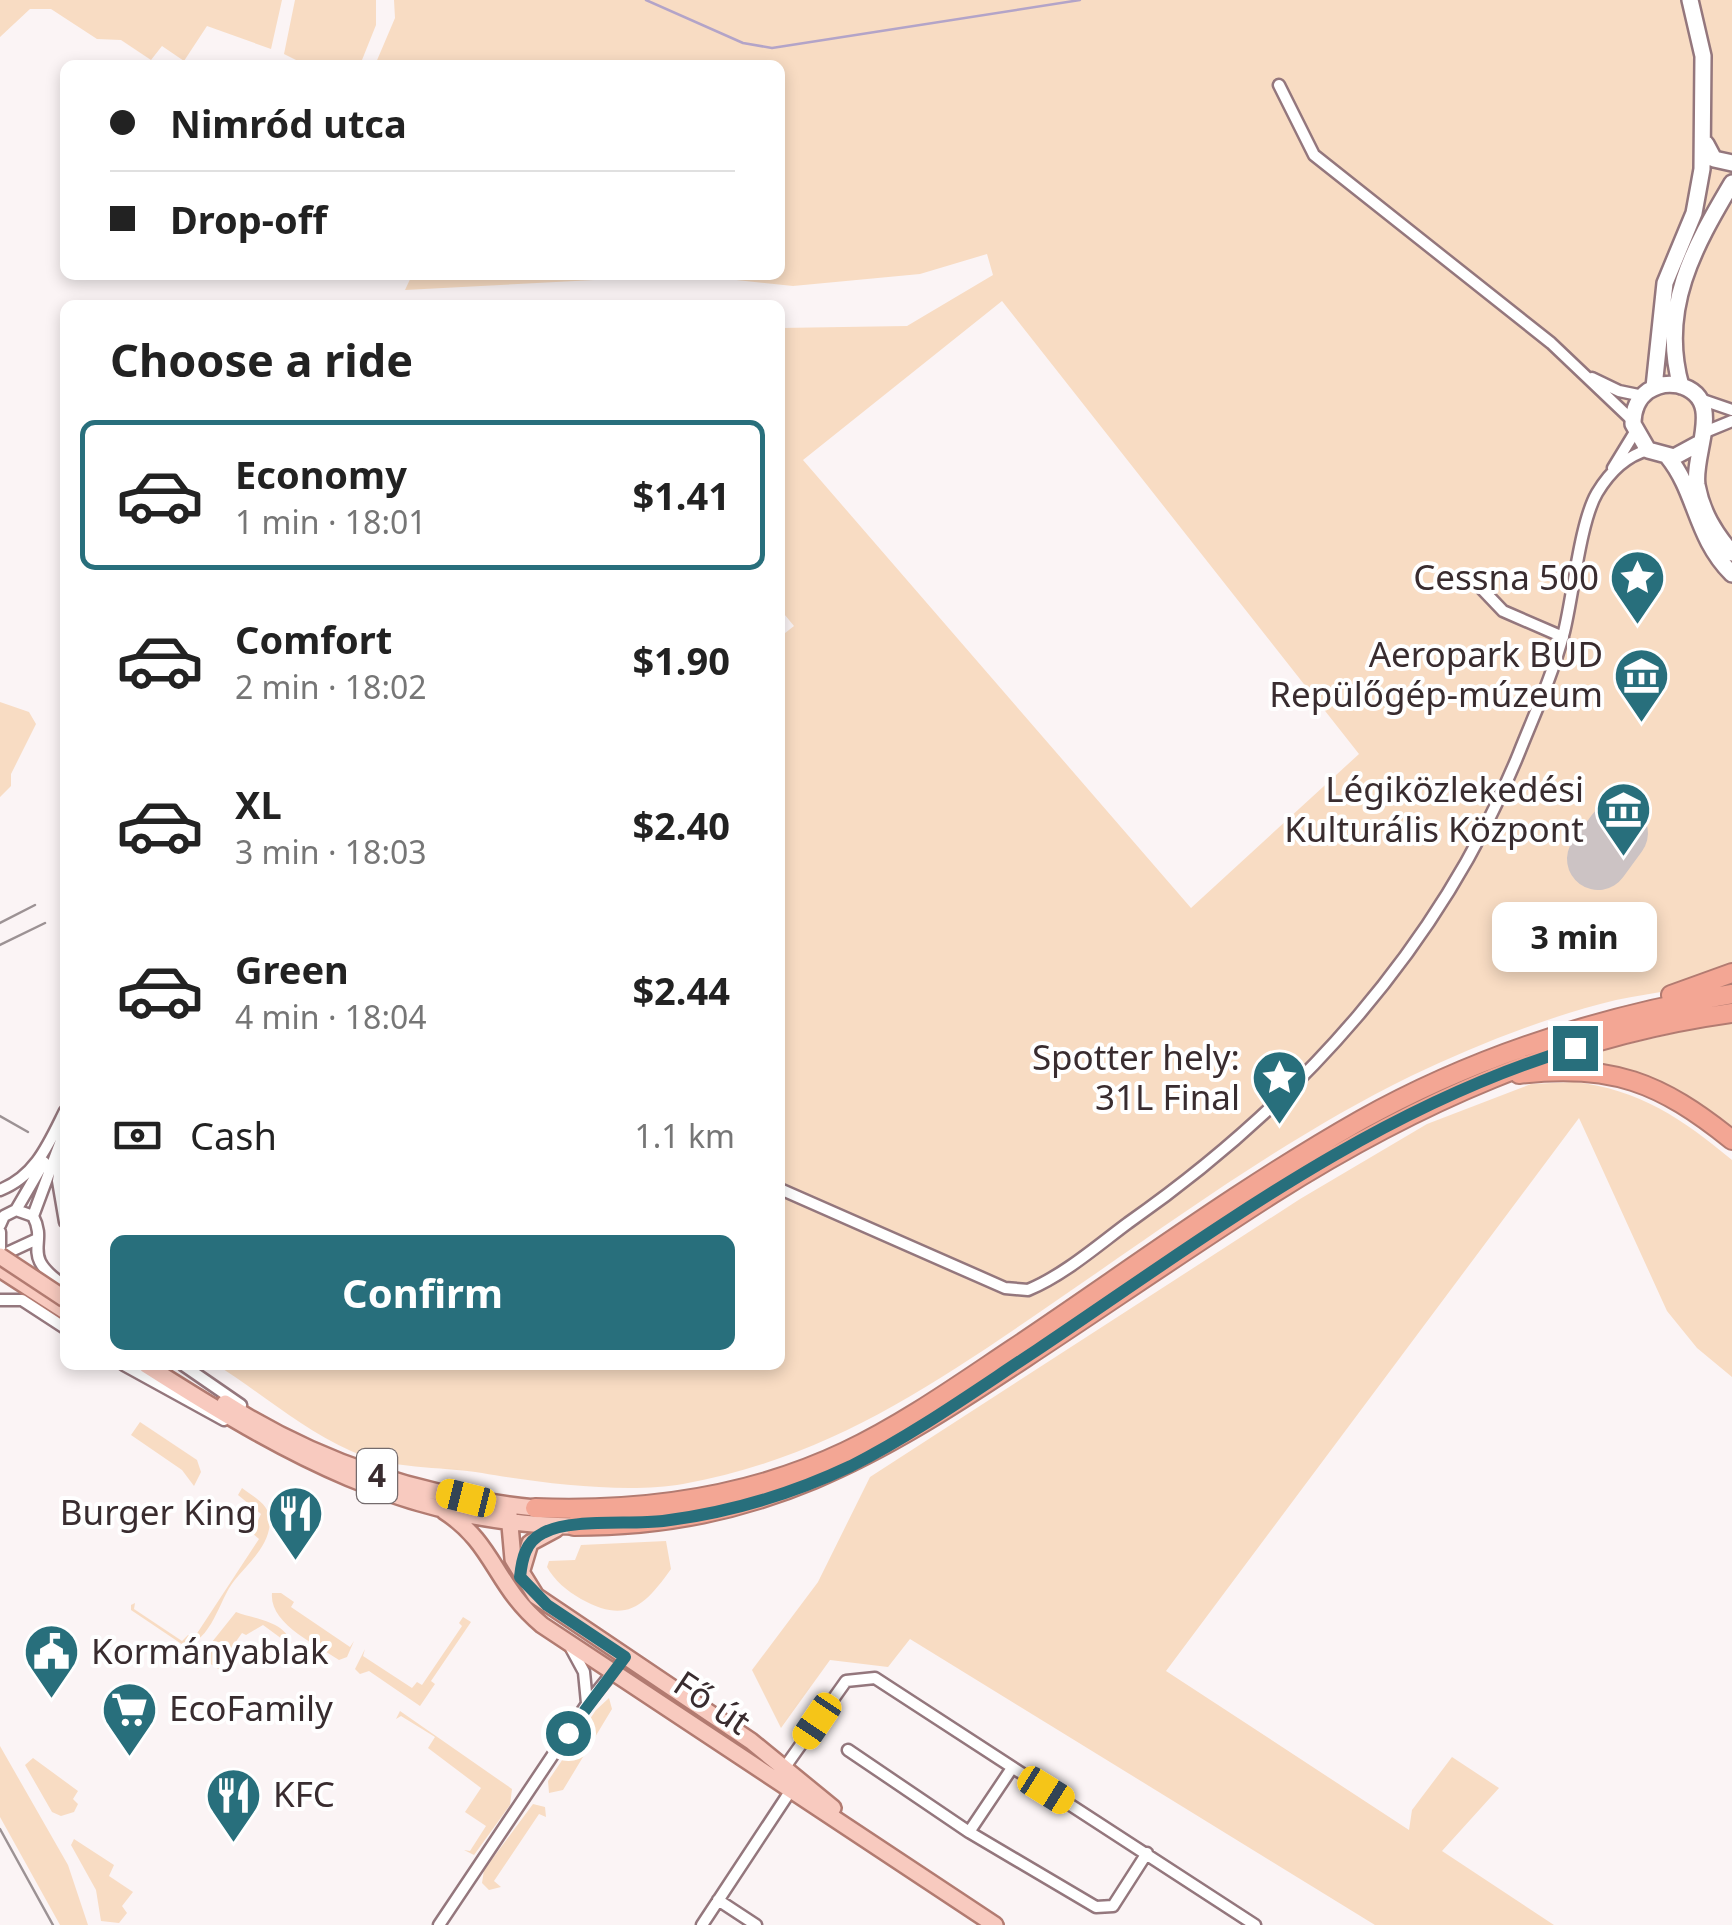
<!DOCTYPE html>
<meta charset="utf-8">
<style>
body{margin:0;font-family:"Noto Sans",sans-serif;background:#f6f6f6;color:#222;height:100vh;display:flex;flex-direction:column;font-size:38px;white-space:nowrap}
*{box-sizing:border-box;margin:0}
p{font-size:32px;color:#767676}
.icon{flex:none;width:55px;height:55px;fill:none;stroke:currentColor;stroke-width:2;stroke-linecap:round;stroke-linejoin:round}
.map{position:relative;flex:1;overflow:hidden}
.details{position:absolute;left:60px;top:300px;width:725px;height:1070px;display:flex;flex-direction:column;background:#fff;border-radius:15px;box-shadow:0 5px 15px #0003}
.details>*{flex:none}
.guide{position:absolute;left:60px;top:60px;width:725px;height:220px;border-radius:15px;box-shadow:0 5px 15px #0003;display:grid;align-content:center;height:220px;padding:0 50px;background:#fff}
.end{position:absolute;width:45px;height:45px;margin:-22px;border:12px solid #286f7c;background:#fff;box-shadow:0 0 0 5px #fff}
.from{border-radius:50%}
.bubble{position:absolute;height:70px;border-radius:15px;background:#fff;box-shadow:0 5px 15px #0003;font-size:32px;font-weight:700;line-height:70px;text-align:center}
.car{position:absolute;width:30px;height:60px;margin:-30px -15px;border-radius:12px;box-shadow:0 0 8px 2px #0007;background:linear-gradient(#f5c518 24%,#345 0 40%,#f5c518 0 76%,#345 0 86%,#f5c518 0)}
.guide b{display:flex;align-items:center;gap:35px;height:95px;font-size:38px}
.guide b+b{border-top:2px solid #e0e0e0}
.guide i{width:25px;height:25px;background:#222}
ul{padding:0;list-style:none}
li{display:flex;align-items:center;gap:30px;height:150px;margin:0 20px 15px;padding:0 30px;border:5px solid transparent;border-radius:15px}
li div{flex:1}
li b{display:block;font-size:38px}
li em{font-style:normal;font-weight:700}
li.on{border-color:#286f7c}
li>.icon{width:90px;height:90px;stroke-width:1.5}
h2{padding:0 50px;font-size:45px;line-height:120px}
.pay{display:flex;align-items:center;gap:25px;height:110px;padding:0 50px;font-size:38px}
.pay p{margin-inline-start:auto}
.button{display:flex;gap:20px;margin-top:auto;padding:20px 50px}
.button a{flex:1;height:115px;border-radius:15px;background:#286f7c;color:#fff;font-size:40px;font-weight:700;line-height:115px;text-align:center}
.map>svg:first-child{display:block}
</style>
<div class="map">
<svg width="1732" height="1925" viewBox="0 0 1732 1925">
<rect width="100%" height="100%" fill="#fbf4f5"/>
<!-- green -->
<path fill="#f8dcc3" fill-rule="evenodd" d="M0 0H282L271 49 207 26 184 61 162 46 151 60 121 40 97 39 51 9H30L0 37Z
M295 0H376V25L360 65H306L284 54Z
M394 0H1732V982C1694 988 1654 992 1616 1000 1546 1017 1476 1045 1411 1076 1284 1138 1166 1226 1050 1305 932 1386 827 1458 683 1484 626 1494 539 1483 482 1473 437 1466 393 1470 351 1451 302 1429 261 1393 217 1365H780V637L794 626 780 609V328L907 326 993 275 987 254 920 274 793 286 690 275 405 290 412 275H780V65H375L395 18ZM1002 301 1359 754 1191 908 803 460Z
M0 702 29 712 36 724 11 774V786L0 797Z
M1732 1020V1130C1679 1084 1625 1064 1556 1061Z
M1574 1082C1639 1089 1683 1119 1732 1160V1377L1697 1348 1667 1311 1579 1118 1166 1671 1409 1830 1412 1810 1452 1757 1499 1788 1442 1851 1554 1925H1375L910 1639 888 1667 830 1660 781 1728 752 1670 818 1582 870 1477 1300 1199 1427 1124 1531 1084Z
M140 1422 197 1460 201 1472 194 1486 182 1470 131 1435Z
M242 1488C254 1497 271 1505 270 1523 268 1548 247 1564 234 1581 219 1599 212 1643 183 1645L131 1610V1605L135 1603 134 1609 182 1641 188 1635 194 1638 259 1539 252 1533 261 1514 238 1495Z
M666 1541 671 1569C644 1607 626 1624 581 1599 567 1591 554 1580 547 1567L549 1561 575 1560 581 1545Z
M272 1593H281L294 1602 291 1607 350 1647 354 1641 347 1657 339 1660C317 1645 269 1624 272 1593Z
M236 1612C256 1620 286 1620 293 1647L263 1625 246 1635 242 1633 220 1664 223 1672 206 1661 204 1652Z
M463 1617 471 1622 431 1681 435 1684 420 1706 369 1671 360 1674 355 1669 365 1649 363 1656 412 1688 417 1682 422 1685 462 1626 459 1623Z
M609 1698 612 1709 563 1790 549 1793 548 1781 596 1710Z
M400 1711 512 1789 510 1805 474 1855 464 1850 470 1851 486 1826 465 1812 481 1788 428 1748 435 1737 401 1716 396 1719Z
M0 1746 68 1865 88 1925H60L0 1817Z
M33 1758 78 1791 73 1799 78 1804 74 1812 61 1816 52 1812 25 1765Z
M533 1804 545 1807 546 1817 539 1814 494 1881 501 1887 489 1890 482 1883 484 1870Z
M74 1839 114 1865 109 1876 133 1892 122 1906 127 1913 119 1923 101 1921 96 1890 71 1845Z"/>
<g fill="none" stroke-linecap="round" stroke-linejoin="round">
<!-- stream -->
<path stroke="#b3a4c8" stroke-width="2.5" d="M646 0 743 43 772 48 1080 0"/>
<!-- runway -->
<path stroke="#ccc3c4" stroke-width="62" d="M1598 859 1617 833"/>
<defs>
<path id="street" d="M1279 85 1314 155 1551 343 1633 421
M1592 378 1619 391 1643 396
M1700 399 1732 410
M1705 432 1732 421
M1613 468 1635 432
M1482 589 1503 611 1563 637
M62 1154 58 1181 65 1222
M780 1189 1005 1288 1028 1290C1064 1275 1097 1246 1128 1223 1298 1104 1441 946 1519 753 1535 713 1553 674 1564 632 1573 596 1580 522 1597 493 1609 473 1626 456 1648 450
M0 1190C36 1176 49 1143 65 1111
M16 1210 44 1162
M33 1216 65 1130
M0 1225 4 1216 16 1210 33 1216C49 1246 18 1254 65 1286
M0 1232V1251
M1 1264 9 1252 35 1240
M0 1300H22L65 1328
M124 1365 224 1420
M183 1365 241 1405
M571 1648 584 1672 587 1703
M848 1750 969 1832 1096 1907 1113 1906 1147 1853
M785 1767 846 1681 875 1678 1255 1925
M969 1832 1012 1768
M718 1900 756 1925
M439 1925 587 1704 625 1657
M702 1925 791 1790"/>
<path id="secondary" d="M1706 144 1714 159 1732 163
M1681 386C1659 309 1694 247 1732 183
M1654 387 1665 283 1694 213 1702 169 1703 56 1690 0
M1698 444 1674 457 1648 450 1633 424C1633 411 1637 399 1648 391 1657 385 1668 383 1678 385 1727 397 1692 453 1697 485 1702 512 1714 532 1732 553
M1668 457C1697 493 1695 537 1732 574"/>
<path id="primary" d="M0 1269 65 1311
M146 1365C284 1453 406 1524 574 1526
M225 1403C319 1463 424 1497 535 1508
M486 1502 509 1514 513 1559 536 1596 751 1741 833 1808
M444 1511C495 1544 494 1585 542 1625L995 1925
M521 1573 530 1543 556 1529"/>
<path id="highway" d="M1671 995 1732 973
M1519 1074C1611 1063 1660 1082 1732 1140
M535 1508C641 1512 748 1498 845 1452 904 1424 959 1385 1013 1349 1128 1272 1241 1188 1361 1120 1477 1055 1601 1016 1732 994
M574 1526C761 1526 876 1457 1026 1357 1108 1303 1189 1247 1272 1194 1414 1104 1564 1036 1732 1013"/>
</defs>
<!-- street casing -->
<use href="#street" stroke="#94777d" stroke-width="15"/>
<!-- secondary casing -->
<use href="#secondary" stroke="#94777d" stroke-width="20"/>
<!-- primary casing -->
<use href="#primary" stroke="#b27b71" stroke-width="20"/>
<!-- highway casing -->
<use href="#highway" stroke="#b27b71" stroke-width="22"/>
<!-- street -->
<use href="#street" stroke="#fff" stroke-width="10"/>
<!-- secondary -->
<use href="#secondary" stroke="#fff" stroke-width="15"/>
<!-- primary -->
<use href="#primary" stroke="#f8cabf" stroke-width="15"/>
<!-- highway -->
<use href="#highway" stroke="#f3a694" stroke-width="18"/>
<!-- rail -->
<path stroke="#9c9294" stroke-width="2.5" d="M0 923 35 905
M0 945 45 923
M0 1116 28 1132
M0 1829 53 1925"/>
<defs>
<path id="primary-bridge" d="M0 1256 65 1299"/>
</defs>
<!-- primary-bridge casing -->
<use href="#primary-bridge" stroke="#b27b71" stroke-width="20" stroke-linecap="butt"/>
<!-- primary-bridge -->
<use href="#primary-bridge" stroke="#f8cabf" stroke-width="15"/>
</g>
<g fill="none" stroke-linecap="round" stroke-linejoin="round">
<!-- route -->
<path stroke="#286f7c" stroke-width="12" d="M568 1733 625 1657 547 1605 520 1577C522 1559 525 1542 543 1533 570 1518 630 1525 663 1521 727 1513 792 1494 851 1466 916 1433 976 1390 1037 1350 1207 1236 1376 1107 1575 1048"/>
</g>
<!-- icons -->
<defs>
<symbol id="sight-pin" viewBox="-11 -11 22 30"><path d="M0 17L-7.5 6A9.5 9.5 0 1 1 7.5 6Z" fill="#286f7c" stroke="#fff"/><path d="M0-6L1.8-2.2L6-1.7L2.9 1.2L3.7 5.4L0 3.3L-3.7 5.4L-2.9 1.2L-6-1.7L-1.8-2.2Z" fill="#fff"/></symbol>
<symbol id="museum-pin" viewBox="-11 -11 22 30"><path d="M0 17L-7.5 6A9.5 9.5 0 1 1 7.5 6Z" fill="#286f7c" stroke="#fff"/><path d="M0-6L6-3V-2H-6V-3ZM-5-1h2V3h-2ZM-1-1h2V3h-2ZM3-1h2V3H3ZM-6 4H6V6H-6Z" fill="#fff"/></symbol>
<symbol id="restaurant-pin" viewBox="-11 -11 22 30"><path d="M0 17L-7.5 6A9.5 9.5 0 1 1 7.5 6Z" fill="#286f7c" stroke="#fff"/><path d="M-5-6h1v4h1v-4h1v4h1v-4h1v5L-1.5 .5V6h-2V.5L-5-1ZM5-6V6H3V1.5H1.5Q1.5-4 5-6Z" fill="#fff"/></symbol>
<symbol id="civic-pin" viewBox="-11 -11 22 30"><path d="M0 17L-7.5 6A9.5 9.5 0 1 1 7.5 6Z" fill="#286f7c" stroke="#fff"/><path d="M-.6-6.5H3V-4.5H.6V-3L4-1V1h2V6H-6V1h2V-1L-.6-3ZM-1.2 2.5V6h2.4V2.5Z" fill="#fff"/></symbol>
<symbol id="supermarket-pin" viewBox="-11 -11 22 30"><path d="M0 17L-7.5 6A9.5 9.5 0 1 1 7.5 6Z" fill="#286f7c" stroke="#fff"/><path d="M-6-5.5h2.5l.6 2H6L4.5 2H-2.5L-4.4-4H-6ZM-1.5 3.2a1.3 1.3 0 1 0 .1 0ZM3 3.2a1.3 1.3 0 1 0 .1 0Z" fill="#fff"/></symbol>
</defs>
<g fill-rule="evenodd">
<use href="#sight-pin" x="1606" y="546" width="63" height="86"/>
<use href="#museum-pin" x="1610" y="644" width="63" height="86"/>
<use href="#museum-pin" x="1592" y="778" width="63" height="86"/>
<use href="#sight-pin" x="1248" y="1046" width="63" height="86"/>
<use href="#restaurant-pin" x="264" y="1482" width="63" height="86"/>
<use href="#civic-pin" x="20" y="1620" width="63" height="86"/>
<use href="#supermarket-pin" x="98" y="1678" width="63" height="86"/>
<use href="#restaurant-pin" x="202" y="1764" width="63" height="86"/>
</g>
<g text-anchor="middle" stroke-width="8" stroke-linejoin="round" paint-order="stroke">
<!-- shield labels -->
<rect fill="#fff" stroke="#746b6d" stroke-width="2.5" x="357" y="1449" width="40" height="54" rx="8"/>
<g font-size="32" font-weight="bold" fill="#392c2f">
<text x="377" y="1487">4</text>
</g>
<!-- poi labels -->
<g font-size="35" fill="#392c2f" stroke="#fff" text-anchor="end">
<text x="1599" y="590">Cessna 500</text>
<text x="1603" y="667">Aeropark BUD<tspan x="1603" dy="40">Repülőgép-múzeum</tspan></text>
<text x="1584" y="802">Légiközlekedési<tspan x="1584" dy="40">Kulturális Központ</tspan></text>
<text x="1240" y="1070">Spotter hely:<tspan x="1240" dy="40">31L Final</tspan></text>
<text x="257" y="1525">Burger King</text>
<text x="91" y="1664" text-anchor="start">Kormányablak</text>
<text x="169" y="1721" text-anchor="start">EcoFamily</text>
<text x="273" y="1807" text-anchor="start">KFC</text>
</g>
<!-- street labels -->
<g font-size="35" fill="#392c2f" stroke="#fff">
<text transform="translate(712 1703) rotate(34)" y="12">Fő út</text>
</g>
</g>
</svg>
<i class="end from" style="left:568px;top:1733px"></i>
<i class="end" style="left:1575px;top:1048px"></i>
<div class="bubble" style="left:1492px;top:902px;width:165px">3 min</div>
<i class="car" style="left:466px;top:1498px;rotate:284deg"></i>
<i class="car" style="left:817px;top:1721px;rotate:214deg"></i>
<i class="car" style="left:1046px;top:1790px;rotate:122deg"></i>
<div class="guide">
<b><i class="from"></i>Nimród utca</b>
<b><i></i>Drop-off</b>
</div>
<section class="details">
<h2>Choose a ride</h2>
<ul>
<li class="on"><svg class="icon" aria-label="car" viewBox="0 0 24 24"><path d="M5 17H2v-5l4-1 3-4h7l3 4 3 1v5h-3M9 17h6M6 11h13"/><circle cx="7" cy="17" r="2"/><circle cx="17" cy="17" r="2"/></svg><div><b>Economy</b><p>1 min · 18:01</p></div><em>$1.41</em></li>
<li><svg class="icon" aria-label="car" viewBox="0 0 24 24"><path d="M5 17H2v-5l4-1 3-4h7l3 4 3 1v5h-3M9 17h6M6 11h13"/><circle cx="7" cy="17" r="2"/><circle cx="17" cy="17" r="2"/></svg><div><b>Comfort</b><p>2 min · 18:02</p></div><em>$1.90</em></li>
<li><svg class="icon" aria-label="car" viewBox="0 0 24 24"><path d="M5 17H2v-5l4-1 3-4h7l3 4 3 1v5h-3M9 17h6M6 11h13"/><circle cx="7" cy="17" r="2"/><circle cx="17" cy="17" r="2"/></svg><div><b>XL</b><p>3 min · 18:03</p></div><em>$2.40</em></li>
<li><svg class="icon" aria-label="car" viewBox="0 0 24 24"><path d="M5 17H2v-5l4-1 3-4h7l3 4 3 1v5h-3M9 17h6M6 11h13"/><circle cx="7" cy="17" r="2"/><circle cx="17" cy="17" r="2"/></svg><div><b>Green</b><p>4 min · 18:04</p></div><em>$2.44</em></li>
</ul>
<div class="pay"><svg class="icon" aria-label="cash" viewBox="0 0 24 24"><path d="M3 7h18v10H3z"/><circle cx="12" cy="12" r="2"/></svg>Cash<p>1.1 km</p></div>
<div class="button"><a>Confirm</a></div>
</section>
</div>
